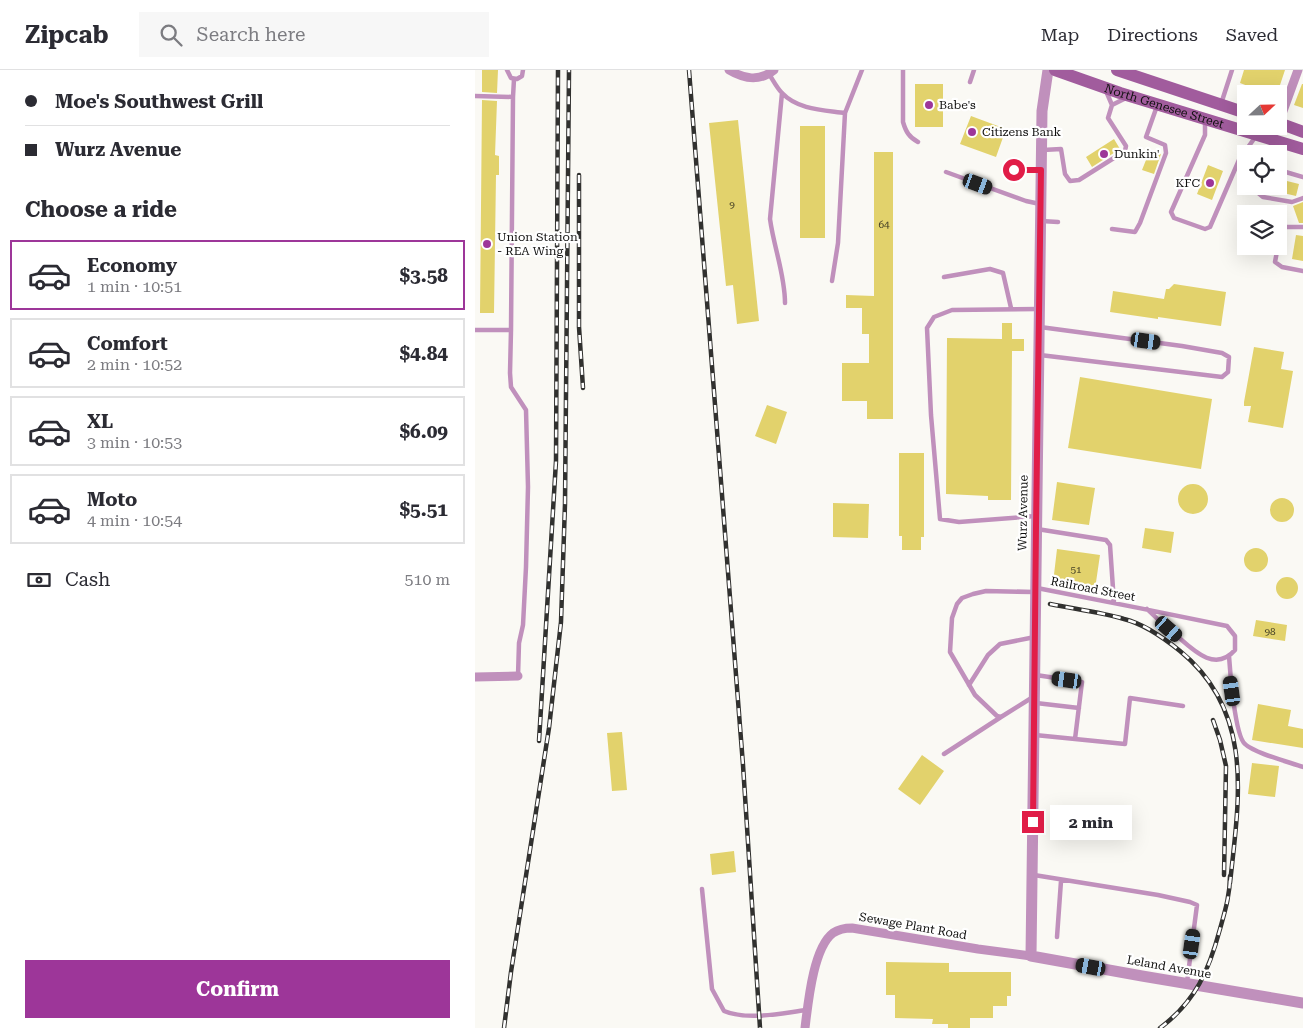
<!DOCTYPE html>
<meta charset="utf-8">
<style>
body{margin:0;font-family:"Roboto Serif",serif;background:#f7f7f7;color:#2b2b33;height:100vh;display:flex;flex-direction:column;font-size:19px;white-space:nowrap}
*{box-sizing:border-box;margin:0}
p{font-size:16px;color:#7c7c81}
.icon{flex:none;width:28px;height:28px;fill:none;stroke:currentColor;stroke-width:2;stroke-linecap:round;stroke-linejoin:round}
.map{position:relative;flex:1;overflow:hidden}
.panel{display:flex;flex-direction:column;background:#fff;width:475px}
.panel>*{flex:none}
.top-card{display:grid;align-content:center;height:110px;padding:0 25px;background:#fff}
.needle{width:32px;rotate:68deg}
.buttons{position:absolute;left:762px;top:15px;display:grid;gap:10px}
.buttons a{display:grid;place-items:center;width:50px;height:50px;border-radius:0px;background:#fff;box-shadow:0 5px 20px #0002;font-size:25px}
.end{position:absolute;width:22px;height:22px;margin:-11px;border:6px solid #e11d48;background:#fff;box-shadow:0 0 0 2px #fff}
.from{border-radius:50%}
.bubble{position:absolute;height:35px;border-radius:0px;background:#fff;box-shadow:0 5px 20px #0002;font-size:16px;font-weight:700;line-height:35px;text-align:center}
.car{position:absolute;width:15px;height:30px;margin:-15px -8px;border-radius:6px;box-shadow:0 0 4px 1px #0007;background:linear-gradient(#222 24%,#8ab4d8 0 40%,#222 0 76%,#8ab4d8 0 86%,#222 0)}
.top-card b{display:flex;align-items:center;gap:18px;height:48px;font-size:19px}
.top-card b+b{border-top:1px solid #e1e1e2}
.top-card i{width:12px;height:12px;background:#2b2b33}
ul{padding:0;list-style:none}
li{display:flex;align-items:center;gap:15px;height:70px;margin:0 10px 8px;padding:0 15px;border:2px solid #e1e1e2;border-radius:0px}
li div{flex:1}
li b{display:block;font-size:19px}
li em{font-style:normal;font-weight:700}
li.active{border-color:#9d3699}
li>.icon{width:45px;height:45px;stroke-width:1.5}
h2{padding:0 25px;font-size:22px;line-height:60px}
.pay{display:flex;align-items:center;gap:12px;height:55px;padding:0 25px;font-size:19px}
.pay p{margin-inline-start:auto}
.button{display:flex;gap:10px;margin-top:auto;padding:10px 25px}
.button a{flex:1;height:58px;border-radius:0px;background:#9d3699;color:#fff;font-size:20px;font-weight:700;line-height:58px;text-align:center}
header{display:flex;align-items:center;gap:30px;box-sizing:border-box;height:70px;padding:0 25px;background:#fff;border-bottom:1px solid #e1e1e2}
header strong{font-size:24px}
nav{display:flex;gap:28px;margin-inline-start:auto;font-size:18px}
.search{width:350px;height:45px;background:#f7f7f7;display:flex;align-items:center;gap:12px;box-sizing:border-box;padding:0 18px;border-radius:0px;color:#7c7c81;font-size:19px}
main{display:flex;flex:1;min-height:0}
.map>svg:first-child{display:block}
</style>
<header>
<strong>Zipcab</strong>
<div class="search"><svg class="icon" aria-label="search" viewBox="0 0 24 24"><circle cx="10" cy="10" r="6"/><path d="M15 15l6 6"/></svg>Search here</div>
<nav><a>Map</a><a>Directions</a><a>Saved</a></nav>
</header>
<main>
<section class="panel">
<div class="top-card">
<b><i class="from"></i>Moe's Southwest Grill</b>
<b><i></i>Wurz Avenue</b>
</div>
<h2>Choose a ride</h2>
<ul>
<li class="active"><svg class="icon" aria-label="car" viewBox="0 0 24 24"><path d="M5 17H2v-5l4-1 3-4h7l3 4 3 1v5h-3M9 17h6M6 11h13"/><circle cx="7" cy="17" r="2"/><circle cx="17" cy="17" r="2"/></svg><div><b>Economy</b><p>1 min · 10:51</p></div><em>$3.58</em></li>
<li><svg class="icon" aria-label="car" viewBox="0 0 24 24"><path d="M5 17H2v-5l4-1 3-4h7l3 4 3 1v5h-3M9 17h6M6 11h13"/><circle cx="7" cy="17" r="2"/><circle cx="17" cy="17" r="2"/></svg><div><b>Comfort</b><p>2 min · 10:52</p></div><em>$4.84</em></li>
<li><svg class="icon" aria-label="car" viewBox="0 0 24 24"><path d="M5 17H2v-5l4-1 3-4h7l3 4 3 1v5h-3M9 17h6M6 11h13"/><circle cx="7" cy="17" r="2"/><circle cx="17" cy="17" r="2"/></svg><div><b>XL</b><p>3 min · 10:53</p></div><em>$6.09</em></li>
<li><svg class="icon" aria-label="car" viewBox="0 0 24 24"><path d="M5 17H2v-5l4-1 3-4h7l3 4 3 1v5h-3M9 17h6M6 11h13"/><circle cx="7" cy="17" r="2"/><circle cx="17" cy="17" r="2"/></svg><div><b>Moto</b><p>4 min · 10:54</p></div><em>$5.51</em></li>
</ul>
<div class="pay"><svg class="icon" aria-label="cash" viewBox="0 0 24 24"><path d="M3 7h18v10H3z"/><circle cx="12" cy="12" r="2"/></svg>Cash<p>510 m</p></div>
<div class="button"><a>Confirm</a></div>
</section>
<div class="map">
<svg width="828" height="958" viewBox="0 0 828 958">
<rect width="100%" height="100%" fill="#faf9f4"/>
<!-- building -->
<path fill="#e2d26c" d="M7 0H23L22 23 7 22Z
M769 0H810L802 24H794L765 13Z
M440 14H468V57H440Z
M827 14H828V38L819 35Z
M7 30 22 31 20 85 24 86V105H21L19 243H5Z
M496 46 531 59 521 87 485 74Z
M263 50 284 251 262 254 258 215 251 216 234 53Z
M325 56H350V168H325Z
M639 69 645 79 617 97 611 87Z
M675 80 686 84 679 104 667 100Z
M399 82H418V349H392V331H367V293H394V264H387V238H371V225L399 226Z
M733 95 748 101 737 130 722 124Z
M804 109 824 114 821 126 804 122Z
M828 132V153H824L818 136Z
M821 165 828 166V191L817 189Z
M699 214 751 222 746 256 683 247V249L635 242 638 221 689 229 691 219H694Z
M527 253H537V269H549V281H537L536 430H513V426L471 424 472 268 527 269Z
M779 277 809 282 806 299 818 301 808 358 773 352 776 336H769V332Z
M605 307 737 329 726 399 593 378Z
M292 335 312 342 301 374 280 366Z
M424 383H449V467H446V480H427V466H424Z
M582 412 620 418 614 455 577 450Z
M703 429a15 15 0 1 1 30 0a15 15 0 1 1-30 0Z
M795 440a12 12 0 1 1 24 0a12 12 0 1 1-24 0Z
M358 433 394 434 393 468 358 467Z
M670 458 699 462 696 483 667 478Z
M769 490a12 12 0 1 1 24 0a12 12 0 1 1-24 0Z
M582 479 625 485 620 519 578 513Z
M801 518a11 11 0 1 1 22 0a11 11 0 1 1-22 0Z
M781 550 812 555 810 571 778 566Z
M783 634 816 640 813 656 828 659V678L777 670Z
M147 662 152 720 137 721 132 663Z
M447 685 469 701 445 735 423 719Z
M777 693 804 696 800 727 773 724Z
M259 781 261 802 237 805 235 784Z
M411 892 474 893V902H536V926H532V936H518V948H495V958H473V954H457L458 949 420 948V925H411Z"/>
<g fill="none" stroke-linecap="round" stroke-linejoin="round">
<!-- service -->
<path stroke="#c090bc" stroke-width="4.5" d="M32 0 36 8 42 9 47 6 48 0
M428 0V52C431 62 434 67 443 72
M294 4C298 10 302 18 307 23 323 40 349 40 370 43
M495 12 499 0
M307 23 295 149C299 178 310 205 310 233
M0 26 38 27 39 9
M746 34 757 0
M637 35 651 28
M730 50V65L696 142 699 148 730 159 735 157 764 90 781 66
M568 80 586 79 590 104 595 111 604 110 650 81 651 76 633 48 637 35 631 21
M794 84 797 71
M539 100H565
M804 100 828 107
M471 102 551 131 565 134
M783 116 782 122 788 127 817 132 828 128
M566 151 583 152
M637 159 660 162 665 153 691 83 690 75 671 67 682 36
M804 172 806 161 810 157H828
M803 176 800 192 807 197 828 201
M469 207 515 199 528 203 536 238
M357 211 363 173 370 43 387 0
M565 257 707 276 747 283 754 287 753 302 747 307 565 285
M0 260H36L38 27
M36 260 35 303 36 317 51 340 53 417 51 497 48 555 44 573 43 606
M561 446 484 452 465 449 456 345 452 258 459 247 477 240 563 239
M562 459 631 470 635 475 639 533
M562 518C625 530 689 543 752 556L760 566V580C740 603 718 580 701 565 691 557 681 548 672 539
M754 586C755 602 760 666 770 674 779 683 814 692 828 697
M494 615 513 585 525 574 560 567
M558 627 526 647 522 646 500 625 475 582 477 548 482 534 487 528 498 524 511 521 559 522
M561 633 604 638
M560 665 600 669 607 612 561 605
M600 669 650 674 655 628 708 636
M469 684 526 647
M559 805 683 825 715 832 722 835 712 912
M227 819 237 919 249 941C274 951 306 943 332 940
M582 867 586 811"/>
<!-- minor -->
<path stroke="#c090bc" stroke-width="9" d="M254 0C269 9 284 12 299 0
M804 52 823 0
M0 607 43 606
M330 958C333 934 338 878 358 863 364 859 370 858 377 858L503 879 556 886"/>
<!-- tertiary -->
<path stroke="#c090bc" stroke-width="11" d="M573 0 567 41 556 886 667 906 828 933"/>
<!-- secondary -->
<g stroke="#a15c9d" stroke-width="12">
<path id="s1" d="M580 0 645 23 828 79"/>
<path d="M642 0 771 43"/>
<path d="M804 53 828 62"/>
</g>
<defs>
<path id="rail" d="M214 0 268 695 285 958
M104 105V257L108 318
M575 534C599 539 625 542 649 549 669 554 689 568 705 581 780 642 764 729 755 813
M738 650 745 670 751 696 749 805
M64 671 81 391 83 0
M29 958 36 902 74 658 86 552 90 434 94 0
M685 958C721 931 734 900 745 859 750 841 755 825 755 806"/>
</defs>
<!-- rail casing -->
<use href="#rail" stroke="#31312f" stroke-width="4.5"/>
<!-- rail -->
<use href="#rail" stroke="#fff" stroke-width="2.5" stroke-dasharray="8" stroke-linecap="butt"/>
</g>
<g fill="none" stroke-linecap="round" stroke-linejoin="round">
<!-- route -->
<path stroke="#e11d48" stroke-width="6" d="M539 100H566L561 456 558 752"/>
</g>
<!-- markers -->
<g fill="#9d3699" stroke="#fff" stroke-width="2">
<circle cx="454" cy="35" r="5"/>
<circle cx="497" cy="62" r="5"/>
<circle cx="629" cy="84" r="5"/>
<circle cx="735" cy="113" r="5"/>
<circle cx="12" cy="174" r="5"/>
</g>
<g text-anchor="middle" stroke-width="4.5" stroke-linejoin="round" paint-order="stroke">
<!-- number labels -->
<g font-size="10" fill="#444026">
<text x="257" y="138">9</text>
<text x="409" y="158">64</text>
<text x="601" y="503">51</text>
<text x="795" y="565">98</text>
</g>
<!-- poi labels -->
<g font-size="12" fill="#10100f" stroke="#fff" text-anchor="start">
<text x="464" y="39">Babe's</text>
<text x="507" y="66">Citizens Bank</text>
<text x="639" y="88">Dunkin'</text>
<text x="725" y="117" text-anchor="end">KFC</text>
<text x="22" y="171">Union Station<tspan x="22" dy="14">- REA Wing</tspan></text>
</g>
<!-- street labels -->
<g font-size="12" fill="#10100f" stroke="#fff">
<text dy="4" stroke="none"><textPath href="#s1" startOffset="115">North Genesee Street</textPath></text>
<text transform="translate(548 443) rotate(-89)" y="4">Wurz Avenue</text>
<text transform="translate(618 519) rotate(11)" y="4">Railroad Street</text>
<text transform="translate(438 856) rotate(10)" y="4">Sewage Plant Road</text>
<text transform="translate(694 897) rotate(10)" y="4">Leland Avenue</text>
</g>
</g>
</svg>
<div class="buttons">
<a><svg class="needle" viewBox="-14 -14 28 28"><path d="M0-13l5 13h-10z" fill="#e53935"/><path d="M0 13l5-13h-10z" fill="#7c7c81"/></svg></a>
<a><svg class="icon" aria-label="locate" viewBox="0 0 24 24"><circle cx="12" cy="12" r="6"/><path d="M12 2v4M12 18v4M2 12h4M18 12h4"/></svg></a>
<a><svg class="icon" aria-label="layers" viewBox="0 0 24 24"><path d="M12 4l9 5-9 5-9-5zM3 14l9 5 9-5"/></svg></a>
</div>
<i class="end from" style="left:539px;top:100px"></i>
<i class="end" style="left:558px;top:752px"></i>
<div class="bubble" style="left:575px;top:735px;width:82px">2 min</div>
<i class="car" style="left:503px;top:114px;rotate:110deg"></i>
<i class="car" style="left:671px;top:271px;rotate:98deg"></i>
<i class="car" style="left:694px;top:559px;rotate:131deg"></i>
<i class="car" style="left:592px;top:610px;rotate:278deg"></i>
<i class="car" style="left:757px;top:621px;rotate:352deg"></i>
<i class="car" style="left:717px;top:874px;rotate:8deg"></i>
<i class="car" style="left:616px;top:897px;rotate:280deg"></i>
</div>
</main>
